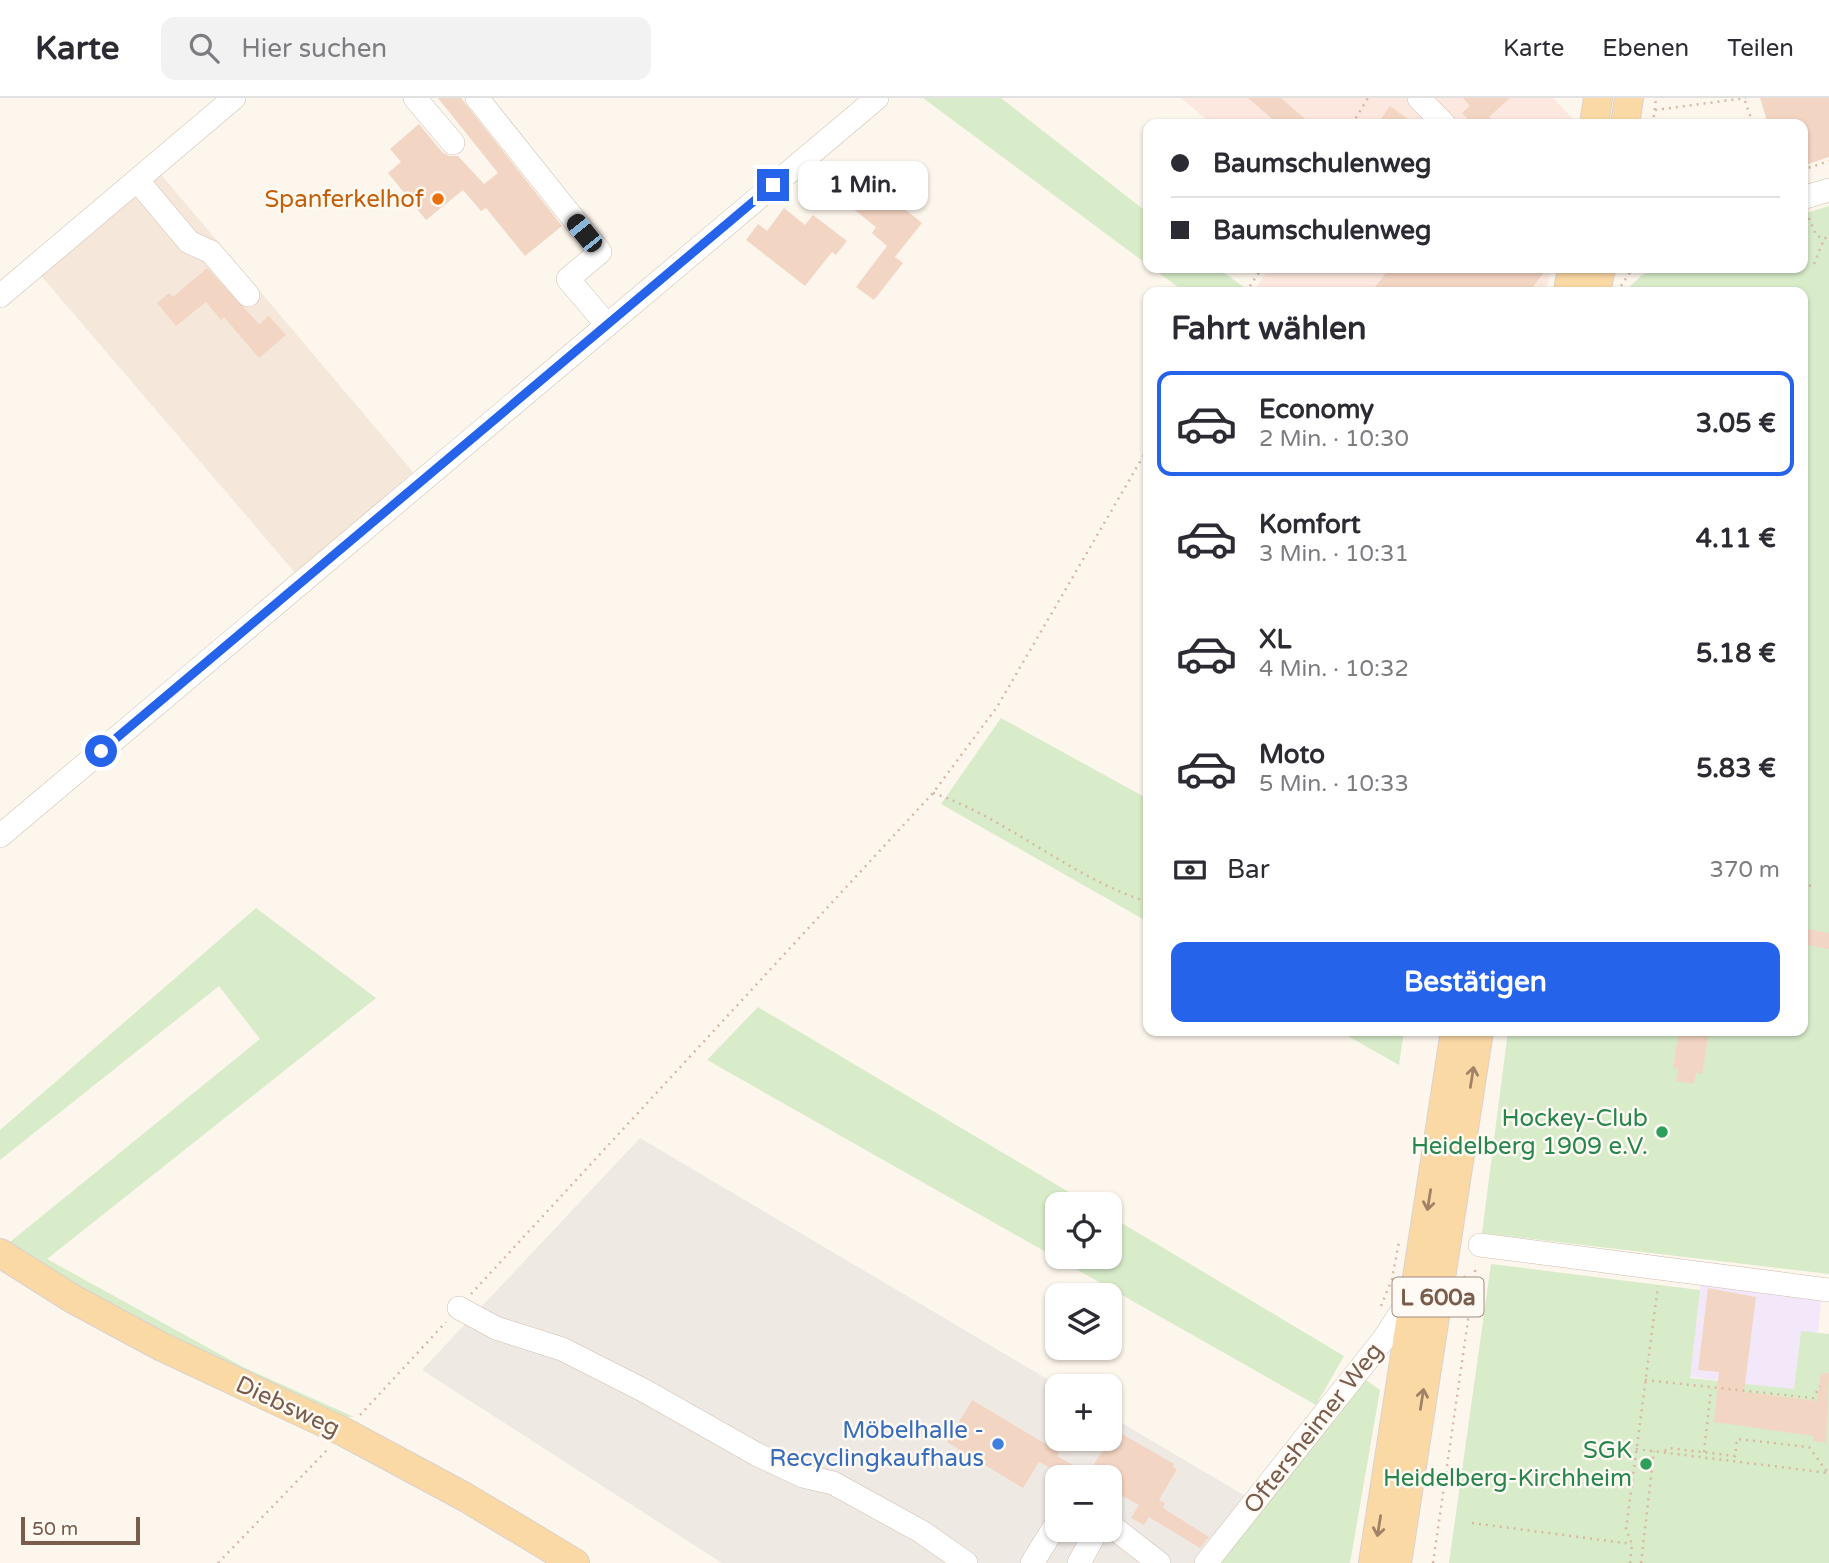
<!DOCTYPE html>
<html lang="de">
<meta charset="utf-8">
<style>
body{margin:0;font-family:"Varela Round",sans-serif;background:#f2f2f3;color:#2b2b33;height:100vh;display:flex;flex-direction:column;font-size:26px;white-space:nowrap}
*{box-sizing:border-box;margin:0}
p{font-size:23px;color:#7c7c81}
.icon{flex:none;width:38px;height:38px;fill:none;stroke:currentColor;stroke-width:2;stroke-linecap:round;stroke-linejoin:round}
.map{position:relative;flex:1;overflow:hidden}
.drawer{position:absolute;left:1143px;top:189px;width:665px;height:749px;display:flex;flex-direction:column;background:#fff;border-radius:14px;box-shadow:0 2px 5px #0004}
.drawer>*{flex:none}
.top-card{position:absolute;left:1143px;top:21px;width:665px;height:154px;border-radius:14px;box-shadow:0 2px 5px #0004;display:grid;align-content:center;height:154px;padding:0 28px;background:#fff}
.fabs{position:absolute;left:1045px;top:1094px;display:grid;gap:14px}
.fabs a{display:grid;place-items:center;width:77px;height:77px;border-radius:14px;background:#fff;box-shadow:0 2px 5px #0004;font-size:35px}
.scale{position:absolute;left:21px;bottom:18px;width:119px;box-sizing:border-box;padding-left:7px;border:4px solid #7a5c4d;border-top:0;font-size:19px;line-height:24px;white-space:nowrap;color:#7a5c4d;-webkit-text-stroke:5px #fffaf3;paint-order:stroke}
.end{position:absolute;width:32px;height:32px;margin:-16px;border:9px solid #2563eb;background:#fff;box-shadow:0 0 0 4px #fff}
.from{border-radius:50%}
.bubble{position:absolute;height:49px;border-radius:14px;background:#fff;box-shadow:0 2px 5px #0004;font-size:23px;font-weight:800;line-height:49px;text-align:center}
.car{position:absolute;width:21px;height:42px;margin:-21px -10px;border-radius:9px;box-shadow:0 0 5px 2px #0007;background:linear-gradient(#222 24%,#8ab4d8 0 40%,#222 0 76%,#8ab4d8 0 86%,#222 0)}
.top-card b{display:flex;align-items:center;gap:24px;height:66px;font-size:26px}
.top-card b+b{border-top:2px solid #e1e1e2}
.top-card i{width:18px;height:18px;background:#2b2b33}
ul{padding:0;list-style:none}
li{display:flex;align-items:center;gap:21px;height:105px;margin:0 14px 10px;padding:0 14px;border:4px solid transparent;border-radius:14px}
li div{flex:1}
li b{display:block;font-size:26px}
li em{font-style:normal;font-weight:800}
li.selected{border-color:#2563eb}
li>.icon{width:63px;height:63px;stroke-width:1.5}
h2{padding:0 28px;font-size:32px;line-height:84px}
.pay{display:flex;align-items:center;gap:18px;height:77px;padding:0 28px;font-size:26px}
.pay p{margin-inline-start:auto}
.action{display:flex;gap:14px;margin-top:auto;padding:14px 28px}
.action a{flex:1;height:80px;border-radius:14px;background:#2563eb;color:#fff;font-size:28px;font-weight:800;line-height:80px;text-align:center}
header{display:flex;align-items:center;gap:42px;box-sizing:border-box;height:98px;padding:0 35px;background:#fff;border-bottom:2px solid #e1e1e2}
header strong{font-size:33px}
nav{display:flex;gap:38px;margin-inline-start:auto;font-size:24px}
.search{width:490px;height:63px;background:#f2f2f3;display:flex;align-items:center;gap:18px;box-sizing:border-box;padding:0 24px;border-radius:14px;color:#7c7c81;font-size:26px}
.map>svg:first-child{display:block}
</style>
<header>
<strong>Karte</strong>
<div class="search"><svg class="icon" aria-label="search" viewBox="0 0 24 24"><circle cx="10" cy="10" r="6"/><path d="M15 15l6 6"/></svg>Hier suchen</div>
<nav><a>Karte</a><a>Ebenen</a><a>Teilen</a></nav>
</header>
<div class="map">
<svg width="1829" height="1465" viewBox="0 0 1829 1465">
<rect width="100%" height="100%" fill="#fdf6ec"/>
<!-- residential -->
<path fill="#f5e8da" d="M158 73 413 374 297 477 37 173Z"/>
<!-- commercial -->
<path fill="#fde8e0" d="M1181 0H1553L1573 21V26H1212Z
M1269 170H1552L1545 194H1254Z"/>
<!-- industrial -->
<path fill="#efe9e4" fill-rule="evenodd" d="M640 1040 1059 1288 1057 1340H1110V1318L1247 1399 1198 1465H722L422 1272ZM1057 1379H1110V1432H1057Z"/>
<!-- education -->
<path fill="#f3e8fa" d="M1701 1181 1822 1195 1818 1235 1801 1234 1794 1292 1690 1279Z"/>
<!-- green -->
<path fill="#d8ecc9" d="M923 0H1001L1148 115V167Z
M1829 108V1176L1482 1135 1508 933H1802V194H1624L1642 177 1658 170H1802L1803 116Z
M1152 170H1218L1245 190 1242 194H1185Z
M1001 620 1148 701V824L941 706Z
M256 810 376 900 47 1161 243 1269 354 1319H339L245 1280 5 1148 260 941 219 888 0 1062V1032Z
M758 909 1089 1106H1057V1158H1110V1118L1344 1258 1316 1307 707 962Z
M1339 933H1404L1399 967Z
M1491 1166 1700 1192 1690 1280 1794 1291 1801 1233 1829 1236V1465H1449Z
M1366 1282 1380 1292 1350 1465H1217L1279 1382Z"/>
<!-- building -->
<path fill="#f3d5c3" d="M438 0H461L562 128 525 158 486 110 481 113 463 92 426 122 388 75 401 64 390 51 419 26 442 54 449 58H458L484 86 498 75Z
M1248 0H1281L1311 26H1278Z
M1463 0H1510L1489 19 1496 26H1473L1462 15 1470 8Z
M1760 0H1829V59L1802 68V26H1768Z
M1390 8 1415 26H1377Z
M872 85 922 125 895 159 903 165 874 202 856 189 887 148 872 135 876 129 852 110Z
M784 110 805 127 813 117 847 143 836 157 832 154 805 188 746 142 758 126 767 133Z
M207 170 259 226 269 218 286 237 259 260 224 219 221 222 206 204 176 228 157 205 169 195 173 199Z
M1390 170H1547L1529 194H1371Z
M1802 830 1829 835V851L1802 846Z
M1679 933H1709L1702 976 1696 975 1694 986 1676 983 1678 971 1673 970Z
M1708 1190 1756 1199 1744 1294 1817 1303 1821 1275H1829L1826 1345 1813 1343 1814 1338 1714 1324 1719 1274 1698 1272Z
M972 1302 1059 1354 1057 1358 1075 1368 1068 1379 1039 1364 1023 1390 947 1344Z
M1110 1329 1174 1366 1173 1369 1177 1371 1159 1402 1165 1405 1163 1410 1209 1439 1200 1450 1149 1419 1144 1427 1131 1420 1139 1407 1110 1391V1379L1092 1369 1110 1342Z"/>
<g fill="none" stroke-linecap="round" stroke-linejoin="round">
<defs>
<path id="minor" d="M415 0 453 45
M477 0 600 154 568 181 607 227
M1419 0 1444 26
M137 82 189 144 211 154 248 197
M1802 100 1829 92
M0 198 234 0
M0 738 877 0
M1480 1147 1829 1192
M459 1210 496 1230 562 1251 645 1293 756 1356 803 1378 833 1385 922 1434 966 1465
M1110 1427 1159 1465
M1032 1465 1057 1425
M1079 1465 1097 1432
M1206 1465 1383 1242 1413 1196"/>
<path id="major" d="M1594 26 1598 0
M1625 26 1629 0
M1568 194 1572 170
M1596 194 1601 170
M0 1155 73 1201 162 1249 344 1334 465 1399 575 1465
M1373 1465 1455 933
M1397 1465 1479 933"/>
</defs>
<!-- minor casing -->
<use href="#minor" stroke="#d1beb0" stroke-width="24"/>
<!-- major casing -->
<use href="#major" stroke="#dad1cd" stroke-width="30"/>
<!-- path -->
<path stroke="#d9b8a5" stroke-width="2.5" stroke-dasharray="2 5" stroke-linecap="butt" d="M1745 3 1753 26
M1655 12 1746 0
M1352 26 1368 0
M1653 26 1656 0
M1802 72 1829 63
M1809 120 1816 137 1824 141 1829 138
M1814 166 1824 141
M1621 188 1633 170
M1246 194 1262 170
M933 695C1009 721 1071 780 1148 804
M1802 787 1814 788
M1464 1178 1470 1191
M471 1196 933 695 997 609 1148 350
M1381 1208 1392 1181 1399 1144
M1645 1282 1813 1300 1820 1288
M360 1317 446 1224
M1636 1351 1828 1375 1809 1349 1737 1341 1735 1358 1669 1350 1663 1354
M1704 1354 1711 1291
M1472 1425 1632 1446
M218 1465 329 1350
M1433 1465 1476 1167
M1630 1465 1632 1446 1626 1431 1658 1188
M1641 1465 1654 1353"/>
<!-- minor -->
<use href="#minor" stroke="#fff" stroke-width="23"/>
<!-- major -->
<use href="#major" stroke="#fbd9a5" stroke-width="28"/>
</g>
<!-- one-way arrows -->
<defs><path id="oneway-shaft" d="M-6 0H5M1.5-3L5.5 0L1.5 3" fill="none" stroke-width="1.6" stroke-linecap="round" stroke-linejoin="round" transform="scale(1.75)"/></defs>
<g stroke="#a18267">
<use href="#oneway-shaft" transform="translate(1472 979) rotate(-81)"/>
<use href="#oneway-shaft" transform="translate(1429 1102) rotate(99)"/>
<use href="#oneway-shaft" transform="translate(1422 1301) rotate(-81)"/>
<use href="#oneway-shaft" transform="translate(1379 1428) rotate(99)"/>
</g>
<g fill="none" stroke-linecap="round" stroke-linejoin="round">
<!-- route -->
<path stroke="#2563eb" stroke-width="9" d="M101 653 773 87"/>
</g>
<!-- markers -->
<circle fill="#e8710a" stroke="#fffaf3" stroke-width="2.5" cx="438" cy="101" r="7"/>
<g fill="#2e9e5b" stroke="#fffaf3" stroke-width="2.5">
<circle cx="1662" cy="1034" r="7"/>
<circle cx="1646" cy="1366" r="7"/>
</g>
<circle fill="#3f7fe0" stroke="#fffaf3" stroke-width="2.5" cx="998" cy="1346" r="7"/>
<g text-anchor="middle" stroke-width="5" stroke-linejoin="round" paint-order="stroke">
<!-- shield labels -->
<rect fill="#fffaf3" stroke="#a28b7f" stroke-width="2" x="1392.5" y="1179.5" width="91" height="39" rx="5"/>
<g font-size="23" font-weight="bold" fill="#7a5c4d">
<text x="1438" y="1207">L 600a</text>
</g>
<!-- food labels -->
<g font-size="24" fill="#c56008" stroke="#fffaf3" text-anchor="end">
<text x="424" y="109">Spanferkelhof</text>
</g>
<!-- leisure labels -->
<g font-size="24" fill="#27864d" stroke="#fffaf3" text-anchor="end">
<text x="1648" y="1028">Hockey-Club<tspan x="1648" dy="28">Heidelberg 1909 e.V.</tspan></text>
<text x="1632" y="1360">SGK<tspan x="1632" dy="28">Heidelberg-Kirchheim</tspan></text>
</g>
<!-- street labels -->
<g font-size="24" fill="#7a5c4d" stroke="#fffaf3">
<text transform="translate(288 1308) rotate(25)" y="8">Diebsweg</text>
<text transform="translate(1313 1330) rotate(-52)" y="8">Oftersheimer Weg</text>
</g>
<!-- shop labels -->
<g font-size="24" fill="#366cbe" stroke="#fffaf3" text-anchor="end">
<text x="984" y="1340">Möbelhalle -<tspan x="984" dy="28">Recyclingkaufhaus</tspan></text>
</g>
</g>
</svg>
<div class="fabs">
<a><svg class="icon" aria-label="locate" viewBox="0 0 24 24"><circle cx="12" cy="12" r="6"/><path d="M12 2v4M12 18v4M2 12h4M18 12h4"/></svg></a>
<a><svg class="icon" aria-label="layers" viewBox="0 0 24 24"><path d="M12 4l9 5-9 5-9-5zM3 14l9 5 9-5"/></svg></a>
<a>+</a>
<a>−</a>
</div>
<div class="scale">50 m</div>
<i class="end from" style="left:101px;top:653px"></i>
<i class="end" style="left:773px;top:87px"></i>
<div class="bubble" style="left:798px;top:63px;width:130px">1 Min.</div>
<i class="car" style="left:584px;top:135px;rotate:321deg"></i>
<div class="top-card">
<b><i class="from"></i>Baumschulenweg</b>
<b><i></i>Baumschulenweg</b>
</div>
<section class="drawer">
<h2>Fahrt wählen</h2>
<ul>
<li class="selected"><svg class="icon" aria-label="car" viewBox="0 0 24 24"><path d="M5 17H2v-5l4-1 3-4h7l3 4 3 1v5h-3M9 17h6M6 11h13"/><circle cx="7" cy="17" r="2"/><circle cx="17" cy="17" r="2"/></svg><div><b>Economy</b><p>2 Min. · 10:30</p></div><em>3.05 €</em></li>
<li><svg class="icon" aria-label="car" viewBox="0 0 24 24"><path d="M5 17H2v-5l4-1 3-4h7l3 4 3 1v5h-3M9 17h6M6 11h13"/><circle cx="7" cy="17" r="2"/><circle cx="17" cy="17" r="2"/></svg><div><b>Komfort</b><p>3 Min. · 10:31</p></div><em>4.11 €</em></li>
<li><svg class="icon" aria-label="car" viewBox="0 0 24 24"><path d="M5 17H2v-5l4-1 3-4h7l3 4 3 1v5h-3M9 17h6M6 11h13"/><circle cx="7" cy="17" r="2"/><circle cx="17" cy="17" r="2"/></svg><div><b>XL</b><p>4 Min. · 10:32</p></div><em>5.18 €</em></li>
<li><svg class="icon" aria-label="car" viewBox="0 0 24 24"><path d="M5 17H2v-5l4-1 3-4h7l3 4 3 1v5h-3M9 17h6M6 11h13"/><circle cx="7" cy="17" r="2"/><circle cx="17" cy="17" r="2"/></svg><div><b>Moto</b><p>5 Min. · 10:33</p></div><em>5.83 €</em></li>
</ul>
<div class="pay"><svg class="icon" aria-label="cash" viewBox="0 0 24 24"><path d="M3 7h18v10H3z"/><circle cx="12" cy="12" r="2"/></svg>Bar<p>370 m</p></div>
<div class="action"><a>Bestätigen</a></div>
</section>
</div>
